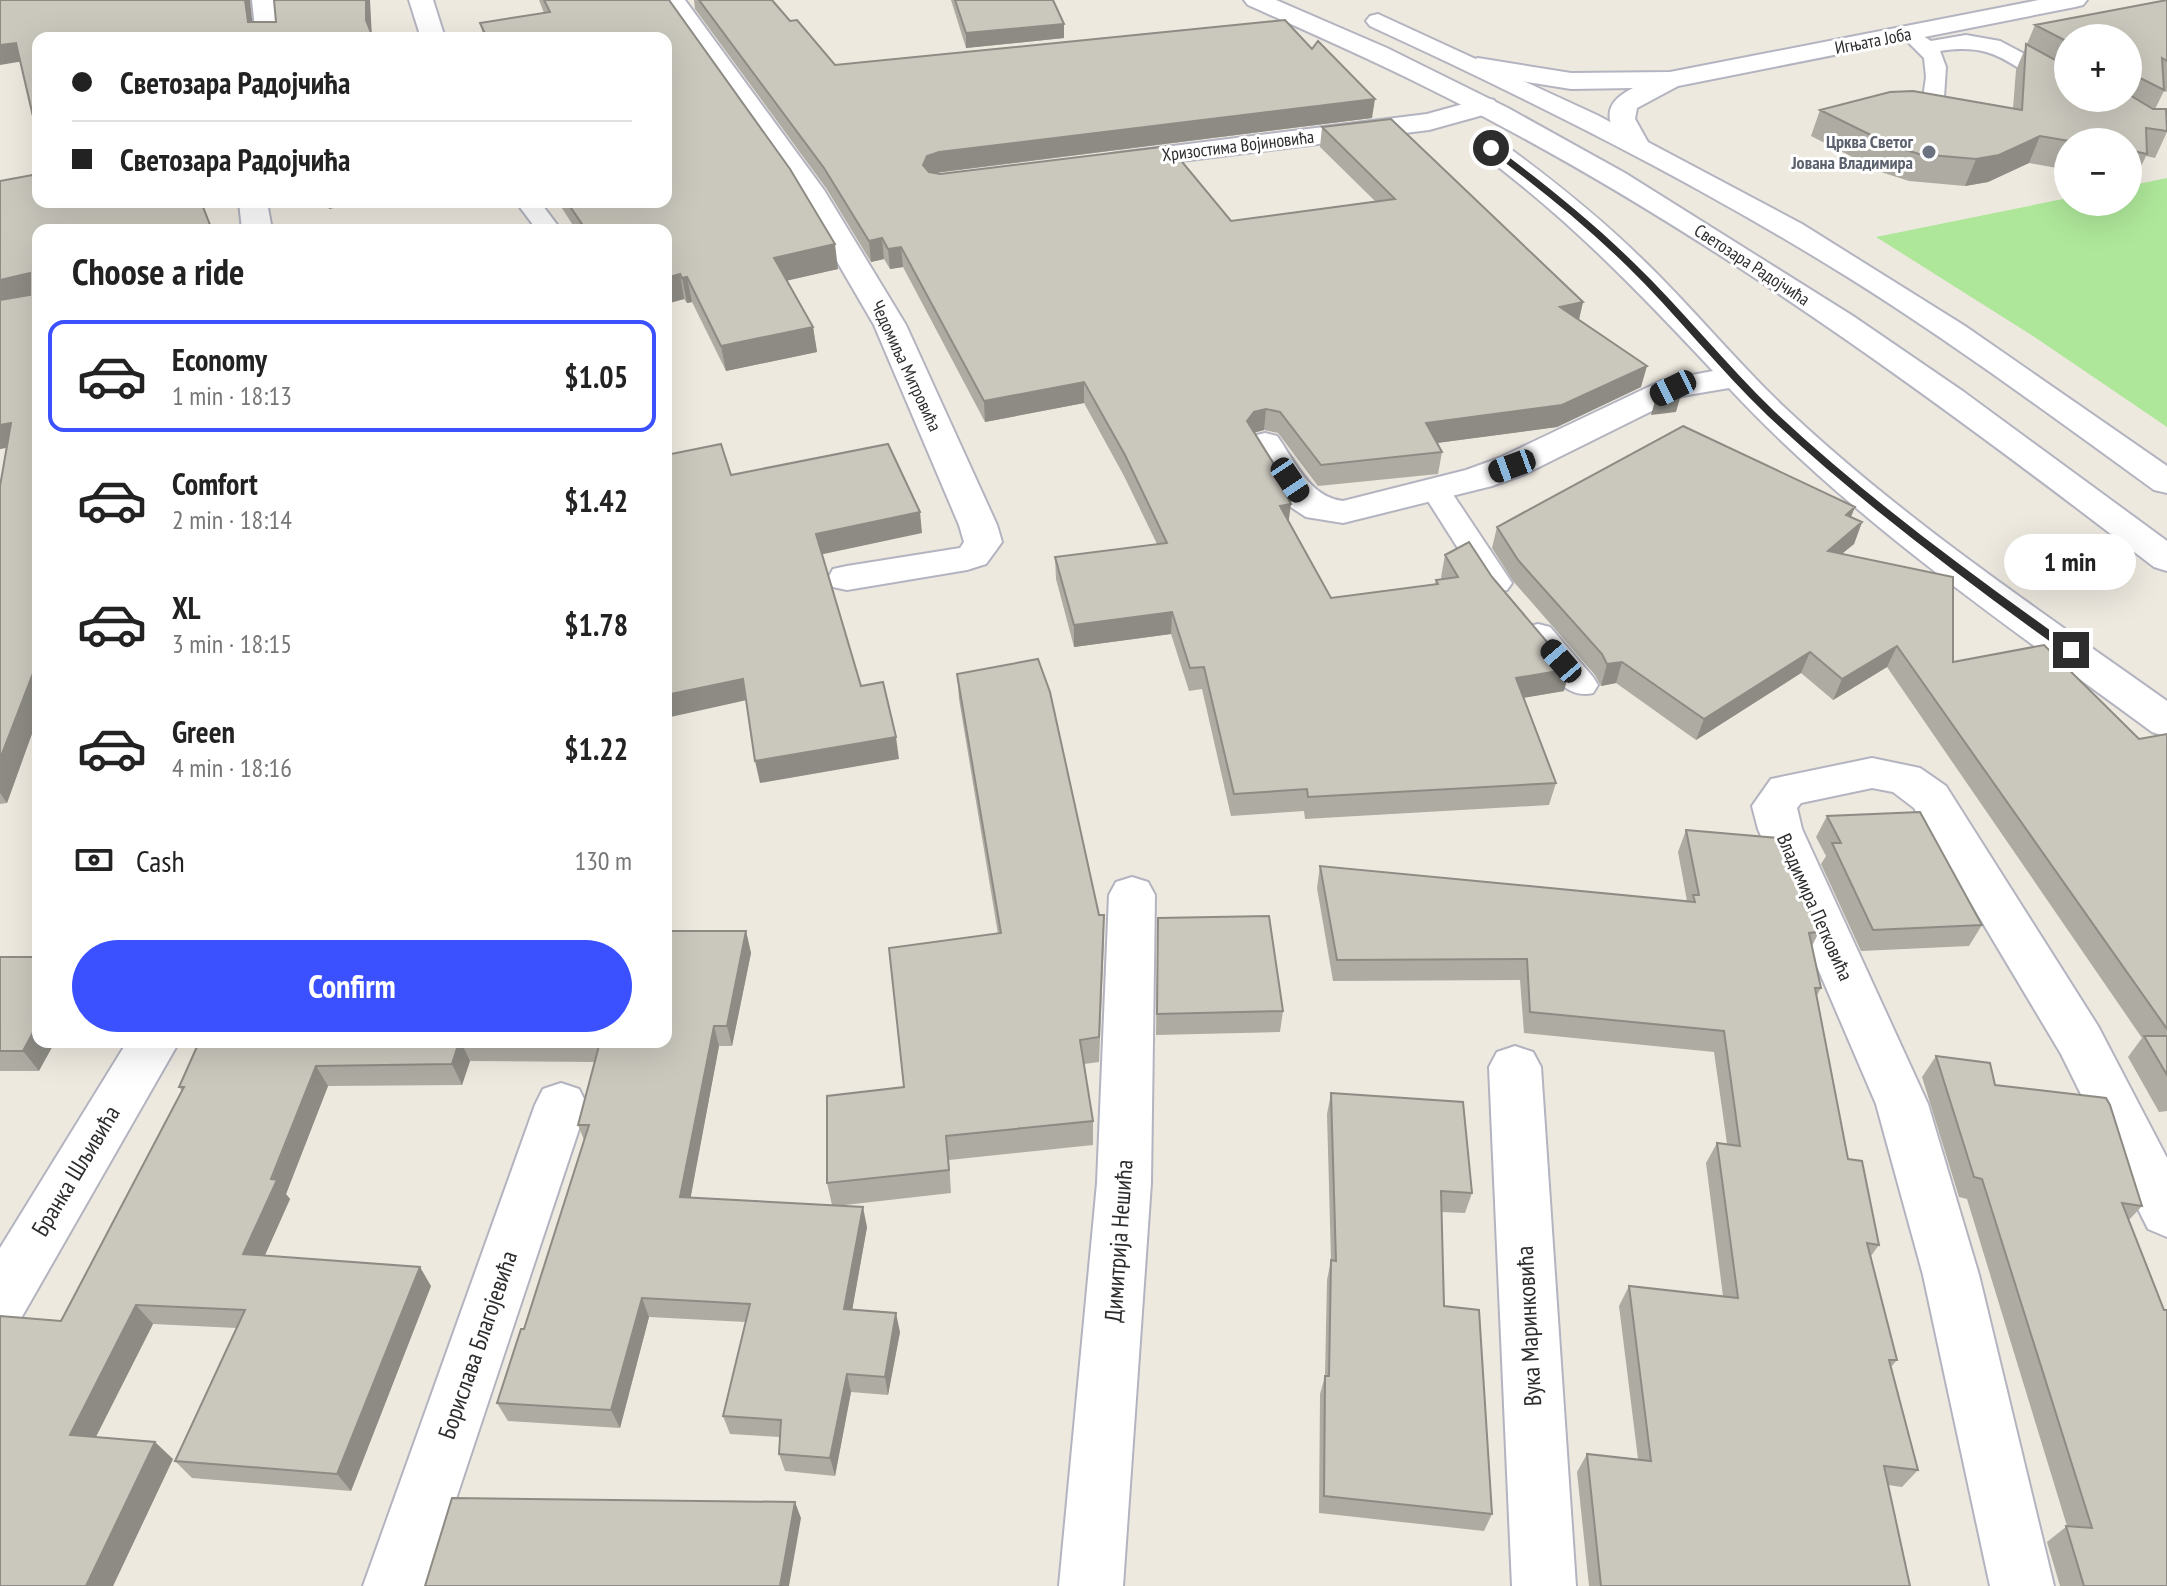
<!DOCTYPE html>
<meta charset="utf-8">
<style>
body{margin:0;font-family:"PT Sans Narrow",sans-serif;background:#f2f2f2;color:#222;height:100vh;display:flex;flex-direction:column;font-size:30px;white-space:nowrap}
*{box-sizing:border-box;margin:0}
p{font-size:26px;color:#767676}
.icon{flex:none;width:44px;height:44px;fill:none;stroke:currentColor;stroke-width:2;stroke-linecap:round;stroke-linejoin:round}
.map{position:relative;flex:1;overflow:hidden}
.side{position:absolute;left:32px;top:224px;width:640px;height:824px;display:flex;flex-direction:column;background:#fff;border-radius:16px;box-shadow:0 8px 32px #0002}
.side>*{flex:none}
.guide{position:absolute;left:32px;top:32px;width:640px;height:176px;border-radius:16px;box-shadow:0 8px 32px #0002;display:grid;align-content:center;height:176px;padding:0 40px;background:#fff}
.tools{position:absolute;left:2054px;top:24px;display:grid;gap:16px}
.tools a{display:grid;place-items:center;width:88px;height:88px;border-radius:50%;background:#fff;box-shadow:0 8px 32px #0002;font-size:40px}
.end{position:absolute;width:36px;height:36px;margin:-18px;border:10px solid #2d2d2d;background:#fff;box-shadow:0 0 0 4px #fff}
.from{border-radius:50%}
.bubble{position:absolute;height:56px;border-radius:28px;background:#fff;box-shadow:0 8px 32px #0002;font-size:26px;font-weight:700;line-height:56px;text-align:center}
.car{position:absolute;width:24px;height:48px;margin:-24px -12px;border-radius:10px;box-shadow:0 0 6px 2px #0007;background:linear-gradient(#222 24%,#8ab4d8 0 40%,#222 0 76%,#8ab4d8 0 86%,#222 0)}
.guide b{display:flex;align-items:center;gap:28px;height:76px;font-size:30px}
.guide b+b{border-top:2px solid #e0e0e0}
.guide i{width:20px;height:20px;background:#222}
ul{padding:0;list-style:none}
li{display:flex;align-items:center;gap:24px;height:112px;margin:0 16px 12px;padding:0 24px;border:4px solid transparent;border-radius:16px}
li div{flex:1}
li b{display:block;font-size:30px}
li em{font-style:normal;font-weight:700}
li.current{border-color:#3b51ff}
li>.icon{width:72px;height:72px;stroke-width:1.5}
h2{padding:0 40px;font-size:36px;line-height:96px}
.pay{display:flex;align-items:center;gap:20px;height:88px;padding:0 40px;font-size:30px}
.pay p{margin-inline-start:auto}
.cta{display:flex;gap:16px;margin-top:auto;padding:16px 40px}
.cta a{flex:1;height:92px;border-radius:48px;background:#3b51ff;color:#fff;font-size:32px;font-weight:700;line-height:92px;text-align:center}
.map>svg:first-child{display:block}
</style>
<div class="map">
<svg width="2167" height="1586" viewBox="0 0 2167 1586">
<rect width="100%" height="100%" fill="#eee9df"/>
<!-- green -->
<path fill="#aee79a" d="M2167 178V427L2033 336 1876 237 2068 198V202H2128V186Z"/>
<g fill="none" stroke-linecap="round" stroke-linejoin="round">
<defs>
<path id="service" d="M1910 28 1931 41 1966 35 2000 41 2068 77V91C2013 78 2008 40 1940 51L1946 67 1943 112 1940 117H1924L1921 112 1926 77 1924 58 1900 34Z
M516 202H540L561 230H537Z
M1436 481 1446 484 1512 583 1507 590 1496 593 1485 590 1480 583 1421 490 1426 484Z
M1538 624 1550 627 1593 677 1598 685 1593 693C1563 701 1544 663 1526 643L1522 635 1526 627Z"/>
<path id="minor" d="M252 0H276L280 38H256Z
M409 0H433L445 38H421Z
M661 0H685L824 190 906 325 997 525 1002 542 986 564 967 570 847 590 833 587 828 578 833 569 847 566 960 548 964 542 959 525 874 325 796 191Z
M2039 0H2087L2083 5 2075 7 1678 86 1637 108 1635 119 1649 144 1645 150H1625C1607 123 1599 105 1633 88L1571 89 1478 74 1469 71 1465 66 1469 61 1478 58 1571 73 1670 72Z
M1485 98 1494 100 1498 106 1494 112 1429 130 1117 169 1107 167 1103 161 1107 155 1117 153 1427 114Z
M1491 140 1501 142C1550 178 1597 215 1641 258 1690 305 1734 359 1783 406 1900 517 2036 608 2167 701V737L2152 732C2007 625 1853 521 1729 388L1682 396 1525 474 1492 486 1343 523 1306 517 1289 506 1248 443 1253 436 1265 433 1277 436C1295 461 1309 497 1343 501L1466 470 1499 458 1661 381 1713 371C1640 293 1568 218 1481 154L1477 148 1481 142Z
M239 202H267L272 230H242Z
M1872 758 1920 768 1946 786 2098 1026 2167 1158V1237L2148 1229 2061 1054 1914 808 1893 792 1872 788 1801 803 1797 808 1802 829 1928 1104 1979 1275 2054 1586H1990L1923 1275 1876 1104 1758 829 1752 806 1771 779Z
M1132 877 1148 882 1155 895 1151 1183 1123 1586H1059L1097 1183 1109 895 1116 882Z
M127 1042H179L20 1320 0 1328V1248Z
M1515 1046 1533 1052 1541 1067 1576 1586H1512L1489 1067 1497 1052Z
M561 1083 579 1089 587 1105 427 1586H363L535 1105 543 1089Z"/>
<path id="secondary" d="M1244 0H1276L1387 48 1508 108 1625 173 1853 316 1964 392 2167 541V571L2154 567C1942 404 1725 244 1488 119 1410 77 1329 41 1248 5Z
M1378 14 1597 115 1802 224 1965 326 2167 466V493L2154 490C2053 417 1952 342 1846 276 1693 181 1533 101 1370 26L1366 21 1370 16Z"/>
</defs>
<!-- service casing -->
<use href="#service" stroke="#b3b4c0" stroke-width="4"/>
<!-- minor casing -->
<use href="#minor" stroke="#b3b4c0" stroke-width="4"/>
<!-- secondary casing -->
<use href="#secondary" stroke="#b3b4c0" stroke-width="4"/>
<!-- service -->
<use href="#service" fill="#fff" fill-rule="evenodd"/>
<!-- minor -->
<use href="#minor" fill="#fff" fill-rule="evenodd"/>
<!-- secondary -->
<use href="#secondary" fill="#fff" fill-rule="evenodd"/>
</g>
<!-- wall -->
<path fill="#aeaba3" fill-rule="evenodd" d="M539 0H669L838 269 787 280 813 327 817 352 726 371 692 302 687 303 684 299 666 304V230H576L558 202H666V38H484L480 23 544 13Z
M694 0H772L790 21 835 65 1372 118 936 173 1231 221 1375 201 1320 147 1322 127 1583 302 1579 320 1641 387 1557 427 1436 443 1442 452 1438 474 1318 486 1278 433 1264 430 1254 433 1277 469V477L1289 521 1331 598 1435 584 1436 580 1442 579 1441 577 1445 555 1564 691 1523 698 1556 783 1549 805 1305 819 1304 811 1231 816 1202 689 1189 691 1171 634 1074 647 1056 579 1055 557 1157 544 1124 476 1084 403 985 422 903 267 890 269 884 259 871 262 826 188 695 9Z
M951 0H1053L1064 38 966 48Z
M2167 0V92L2164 91 2155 109 2167 125V132L2155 158 2146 156 2134 181 2128 180V142H2068V170L2029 163 1988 182 1965 186 1909 181 1884 173 1811 136 1820 110 2013 108 2016 70 2035 25ZM2068 38H2128V98H2068Z
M0 181 38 202H202L212 230H38V717L7 803 0 804V486L6 448 0 449Z
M1855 507 1851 517 1862 522 1854 544 1842 553 1953 662 2139 739 2167 734V1111L2159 1112 2128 1057 2142 1038 1887 667 1833 700 1801 673 1696 740 1616 683 1601 686 1595 675 1513 581 1492 548 1497 527Z
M957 674 1104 940 1099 1062 1084 1064 1093 1121V1145L949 1160 951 1193 836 1206 867 1227 852 1310 900 1332 888 1395 851 1392 835 1476 785 1471 779 1454 780 1437 730 1434 723 1416 746 1322 649 1317 620 1428 508 1421 497 1403 524 1329 584 1140 578 1125 595 1062 470 1061 462 1085 328 1086 286 1194 290 1199 265 1255 431 1286 351 1491 192 1478 175 1461 237 1328 153 1324 96 1437 173 1459 113 1586H0L61 1321 182 1091 179 1087 199 1042H666V927L667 931H746L751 953 732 1046H719L690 1198 832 1205 827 1183 904 1087 998 934 959 699Z
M1827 816 1982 925 1969 946 1861 951 1821 864 1826 856 1816 837Z
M1686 830 1819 932 1812 946 1821 988 1816 997 1848 1159 1879 1245 1871 1256 1897 1360 1891 1367 1918 1470 1902 1487 1888 1485 1910 1586H1589L1577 1472 1587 1454 1638 1459 1619 1306 1629 1286 1723 1296 1706 1163 1717 1143 1727 1144 1714 1052 1524 1033 1520 980 1333 981 1317 888 1320 866 1687 901 1678 852Z
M1158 918 1283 1011 1280 1032 1156 1035Z
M0 957 39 1071H0Z
M1936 1056 1995 1085 2142 1206 2129 1220 2167 1586H2060L2047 1542 2067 1526 1967 1199 1959 1197 1922 1077Z
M1331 1093 1472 1193 1465 1213 1441 1212 1444 1306 1492 1514 1484 1531 1319 1513 1320 1394 1325 1376 1327 1280 1331 1260 1327 1114Z"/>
<!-- shaded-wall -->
<path fill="#8d8b84" d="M245 0H250L254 38 248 22Z
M366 0H370L372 38 366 20Z
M1064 24V38L966 48V33Z
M16 43 24 61 0 65V45Z
M1375 99 1372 118 941 172 928 175 923 165 927 156 939 152Z
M2040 136 2029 163 1988 182 1965 186 1976 159Z
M327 202H363L329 209Z
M882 238 884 259 871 262 869 241Z
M835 244 838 269 777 283 774 258Z
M901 247 903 267 890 269 888 249Z
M30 273 38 294 0 302V280Z
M680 274 684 299 666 304V278Z
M687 277 692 302 687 303 682 278Z
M1583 302 1578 323 1560 307Z
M813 327 817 352 726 371 721 346Z
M1647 366 1641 387 1557 427 1422 445 1426 423Z
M1084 382V403L985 422 984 401Z
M1682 391 1676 412 1651 415 1657 394Z
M1266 409 1264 430 1252 433 1247 421 1254 412Z
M11 423 22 444 0 449V425Z
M1291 504 1288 526 1280 506Z
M1855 507 1846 528V515Z
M920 512 922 533 819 555 816 534Z
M1862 522 1854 544 1820 572 1828 551Z
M1172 612 1171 634 1074 647V625Z
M1897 646 1887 667 1833 700 1842 679Z
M1810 652 1801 673 1696 740 1704 719Z
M1622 662 1616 683 1601 686 1607 664Z
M38 667V717L7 803 0 793V759L35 668Z
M1570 669 1564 691 1510 700 1516 678Z
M743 679 747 700 666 718V695Z
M896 737 899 759 760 783 755 761Z
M746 931 751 953 732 1046 727 1026Z
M38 1023V1042H55L39 1071 23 1051Z
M714 1026 719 1046 687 1217 680 1197Z
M459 1042H461L470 1061 462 1085 452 1064Z
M316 1066 328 1086 286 1194 290 1199 257 1273 243 1254Z
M863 1207 867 1227 849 1328 844 1309Z
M420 1267 431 1286 351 1491 337 1474Z
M642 1298 649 1317 620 1428 611 1410Z
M136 1305 153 1324 88 1452 70 1435Z
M896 1313 900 1332 888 1395 885 1377Z
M847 1374 851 1392 835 1476 830 1458Z
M155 1442 173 1459 113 1586H86Z
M795 1502 801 1518 789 1586H780Z"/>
<!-- building -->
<path fill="#cac7bd" stroke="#8d8b84" stroke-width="2" d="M0 0H245L248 22H276L274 0H366V20L373 38H38V138L16 43 0 45Z
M544 0H669L790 169 835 244 774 258 813 327 721 346 687 277 682 278 680 274 666 278V230H586L567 202H666V38H487L480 23 550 12Z
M699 0H772L790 21 797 20 835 65 1285 20 1312 49 1318 41 1375 99 939 152 927 156 923 165 929 172 940 174 1169 146 1231 221 1395 199 1322 127 1391 119 1583 302 1560 307 1647 366 1562 405 1426 423 1442 452 1321 465 1280 412 1266 409 1254 412 1247 421 1277 469H1273L1291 504 1280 506 1331 598 1438 584 1436 580 1458 577 1445 555 1469 542 1492 577 1570 669 1516 678 1556 783 1308 797 1307 789 1234 794 1204 667 1190 668 1172 612 1074 625 1055 557 1167 543 1125 455 1084 382 984 401 901 247 888 249 882 238 869 241 824 168Z
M955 0H1053L1064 24 966 33Z
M2167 0V61L2162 58 2164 90 2128 72V38H2068V42L2035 25Z
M2026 44 2059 62 2068 65V98H2128V94L2153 109H2166L2167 131 2146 128 2147 154 2128 150V142H2075L2040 136 1999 155 1976 159 1919 154 1893 146 1820 110 1890 92 1913 91 2022 110Z
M38 174V202H201L212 230H38V667L35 668 0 759V486L11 423 0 425V300L30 295V273L0 280V181Z
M1674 386 1682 391 1657 394Z
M1683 426 1855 507 1846 515 1862 522 1828 551 1953 577V662L2044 645 2139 739 2167 734V1029L1897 646 1842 679 1810 652 1704 719 1622 662 1607 664 1602 654 1518 560 1497 527Z
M721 444 731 475 888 444 920 512 816 534 861 686 883 682 896 737 755 761 743 679 666 695V455Z
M1038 659 1050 692 1099 915H1104L1099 1037 1080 1040 1093 1121 946 1136 949 1170 827 1183V1096L904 1087 889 948 1001 933 957 674Z
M1920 812 1982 925 1873 930 1832 843H1841L1827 816Z
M1686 830 1778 838 1819 932 1809 933 1821 988H1815L1848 1159 1862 1161 1879 1245 1867 1243 1897 1360H1889L1918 1470 1884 1466 1910 1586H1601L1587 1454 1651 1461 1629 1286 1738 1298 1717 1143 1740 1146 1724 1031 1530 1012 1527 959 1337 960 1320 866 1695 902 1693 895H1699Z
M1269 916 1283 1011 1157 1014 1158 918Z
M666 931H746L727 1026H714L680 1197 863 1207 844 1309 896 1313 885 1377 847 1374 830 1458 779 1454 781 1420 723 1416 750 1304 642 1298 611 1410 497 1403 521 1329H524L589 1125H578L600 1042H666Z
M0 957H38V1023L23 1051H0Z
M2144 1036H2167V1075Z
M199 1042H459L452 1064 316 1066 271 1179 277 1180 243 1254 420 1267 337 1474 175 1461 245 1310 136 1305 70 1435 155 1442 86 1586H0V1316L61 1321 184 1087H179Z
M1936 1056 1990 1063 1995 1085 2106 1098 2110 1105 2142 1206 2122 1203 2164 1310H2167V1586H2084L2066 1526 2092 1528 1982 1179 1974 1177Z
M1331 1093 1463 1102 1472 1193 1441 1191 1444 1306 1479 1310 1492 1514 1324 1496 1325 1376H1329L1331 1260 1336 1261Z
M452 1498 795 1502 780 1586H425Z"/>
<!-- route -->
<path fill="#2d2d2d" d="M1488 146H1494C1542 182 1590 220 1633 262 1683 310 1725 364 1775 412 1868 499 1971 574 2075 648V653H2066C1963 579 1861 503 1768 416 1719 369 1676 314 1627 266 1584 224 1537 186 1488 150Z"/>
<!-- markers -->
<circle fill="#6b7280" stroke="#fff" stroke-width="3" cx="1929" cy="152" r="8"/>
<g text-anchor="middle" stroke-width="6" stroke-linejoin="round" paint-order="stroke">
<!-- far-street labels -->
<g font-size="18" fill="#2d2d2d" stroke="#fff">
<text transform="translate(1873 41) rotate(-11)" y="6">Игњата Јоба</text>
<text transform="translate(1238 146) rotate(-7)" y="6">Хризостима Војиновића</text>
<text transform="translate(1752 265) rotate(33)" y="6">Светозара Радојчића</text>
<text transform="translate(906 366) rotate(65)" y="6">Чедомиља Митровића</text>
</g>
<!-- far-worship labels -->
<g font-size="18" font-weight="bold" fill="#5b616d" stroke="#fff" text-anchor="end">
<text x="1913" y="148">Црква Светог<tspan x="1913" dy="21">Јована Владимира</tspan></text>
</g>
<!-- street labels -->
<g font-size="20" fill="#2d2d2d" stroke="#fff">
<text transform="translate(1815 907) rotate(66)" y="7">Владимира Петковића</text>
</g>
<!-- near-street labels -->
<g font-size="24" fill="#2d2d2d" stroke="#fff">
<text transform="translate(76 1171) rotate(-59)" y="8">Бранка Шљивића</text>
<text transform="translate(1119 1241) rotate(-86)" y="8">Димитрија Нешића</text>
<text transform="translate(1529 1326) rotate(-93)" y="8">Вука Маринковића</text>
<text transform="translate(478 1345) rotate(-71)" y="8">Борислава Благојевића</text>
</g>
</g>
</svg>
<div class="tools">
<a>+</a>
<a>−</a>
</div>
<i class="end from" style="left:1491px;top:148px"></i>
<i class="end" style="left:2071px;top:650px"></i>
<div class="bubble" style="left:2004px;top:534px;width:132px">1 min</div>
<i class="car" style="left:1673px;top:388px;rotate:244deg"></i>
<i class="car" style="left:1512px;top:466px;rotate:250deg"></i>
<i class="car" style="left:1290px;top:480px;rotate:146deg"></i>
<i class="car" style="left:1561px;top:661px;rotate:319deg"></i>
<div class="guide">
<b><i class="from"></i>Светозара Радојчића</b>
<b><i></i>Светозара Радојчића</b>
</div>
<section class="side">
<h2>Choose a ride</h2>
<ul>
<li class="current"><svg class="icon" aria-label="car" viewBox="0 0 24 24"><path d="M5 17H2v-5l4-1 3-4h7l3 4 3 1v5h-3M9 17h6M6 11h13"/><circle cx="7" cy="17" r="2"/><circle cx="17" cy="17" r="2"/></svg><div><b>Economy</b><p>1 min · 18:13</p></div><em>$1.05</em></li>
<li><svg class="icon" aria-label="car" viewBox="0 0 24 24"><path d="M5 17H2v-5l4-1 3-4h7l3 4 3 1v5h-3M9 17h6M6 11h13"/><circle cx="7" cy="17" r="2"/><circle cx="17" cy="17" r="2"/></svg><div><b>Comfort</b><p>2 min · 18:14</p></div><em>$1.42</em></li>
<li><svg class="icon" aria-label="car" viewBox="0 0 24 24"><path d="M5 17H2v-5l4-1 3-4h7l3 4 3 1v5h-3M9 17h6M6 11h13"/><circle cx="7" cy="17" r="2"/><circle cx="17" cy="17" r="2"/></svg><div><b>XL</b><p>3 min · 18:15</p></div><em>$1.78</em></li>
<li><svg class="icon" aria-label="car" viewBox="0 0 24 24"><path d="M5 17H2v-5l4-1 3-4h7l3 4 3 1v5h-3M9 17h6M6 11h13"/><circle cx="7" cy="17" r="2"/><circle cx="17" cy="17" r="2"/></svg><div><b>Green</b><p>4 min · 18:16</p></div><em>$1.22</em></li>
</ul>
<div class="pay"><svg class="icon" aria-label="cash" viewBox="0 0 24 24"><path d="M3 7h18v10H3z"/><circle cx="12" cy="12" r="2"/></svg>Cash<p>130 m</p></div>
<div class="cta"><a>Confirm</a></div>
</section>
</div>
